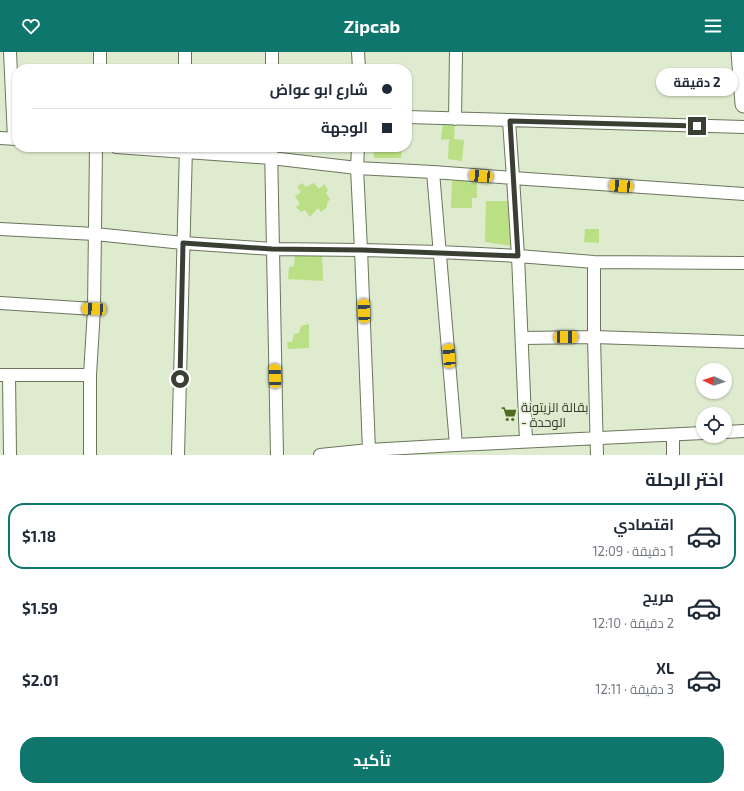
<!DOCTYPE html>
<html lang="ar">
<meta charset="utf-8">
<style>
body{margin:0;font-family:"Exo 2",Cairo,sans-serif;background:#f2f2f3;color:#1f2937;direction:rtl;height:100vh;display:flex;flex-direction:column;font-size:15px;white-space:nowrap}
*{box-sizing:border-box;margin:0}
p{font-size:13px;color:#747a83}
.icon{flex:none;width:22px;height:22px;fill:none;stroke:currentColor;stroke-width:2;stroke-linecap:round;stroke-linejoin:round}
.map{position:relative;height:403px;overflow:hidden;direction:ltr}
.details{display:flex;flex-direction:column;background:#fff;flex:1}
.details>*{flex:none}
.hud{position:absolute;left:12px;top:12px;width:400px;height:88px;border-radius:16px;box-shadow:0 1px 3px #0004;direction:rtl;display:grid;align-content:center;height:88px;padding:0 20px;background:#fff}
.needle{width:26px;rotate:273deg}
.controls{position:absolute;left:696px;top:311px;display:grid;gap:8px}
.controls a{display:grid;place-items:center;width:36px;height:36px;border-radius:50%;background:#fff;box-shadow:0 1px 3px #0004;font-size:20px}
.end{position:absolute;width:18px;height:18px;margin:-9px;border:5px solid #3a3f33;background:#fff;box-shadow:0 0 0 2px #fff}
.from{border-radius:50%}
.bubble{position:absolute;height:28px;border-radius:14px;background:#fff;box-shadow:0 1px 3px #0004;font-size:13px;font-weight:700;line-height:28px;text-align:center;direction:rtl}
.car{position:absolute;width:12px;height:24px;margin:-12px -6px;border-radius:5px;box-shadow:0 0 3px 1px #0007;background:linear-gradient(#f5c518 24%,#345 0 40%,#f5c518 0 76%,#345 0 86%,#f5c518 0)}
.hud b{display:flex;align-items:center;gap:14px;height:38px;font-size:15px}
.hud b+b{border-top:1px solid #e0e1e3}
.hud i{width:10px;height:10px;background:#1f2937}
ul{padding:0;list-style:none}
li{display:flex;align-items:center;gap:12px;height:66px;margin:0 8px 6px;padding:0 12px;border:2px solid transparent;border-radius:16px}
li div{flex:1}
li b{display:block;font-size:15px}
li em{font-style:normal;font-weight:700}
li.on{border-color:#0f766e}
li>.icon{width:36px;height:36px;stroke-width:1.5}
h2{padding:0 20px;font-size:18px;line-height:48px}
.primary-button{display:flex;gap:8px;margin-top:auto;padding:8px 20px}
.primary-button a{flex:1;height:46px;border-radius:16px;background:#0f766e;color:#fff;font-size:16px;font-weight:700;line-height:46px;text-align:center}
header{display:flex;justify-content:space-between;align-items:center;height:52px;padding:0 20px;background:#0f766e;color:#fff;font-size:18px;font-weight:700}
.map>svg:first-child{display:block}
</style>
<header><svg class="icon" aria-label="menu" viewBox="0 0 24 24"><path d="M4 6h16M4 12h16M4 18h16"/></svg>Zipcab<svg class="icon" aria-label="heart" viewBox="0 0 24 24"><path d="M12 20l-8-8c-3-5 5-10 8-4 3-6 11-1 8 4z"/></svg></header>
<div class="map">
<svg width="744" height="403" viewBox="0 0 744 403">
<rect width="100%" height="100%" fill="#deebce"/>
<!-- building -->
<path fill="#badf84" d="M455 67 454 87 464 88 462 109 448 107 449 87 441 88 443 69Z
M373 95H402L401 106H374Z
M468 128V131L477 130V146H472V156H451L452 129Z
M302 131 306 135 314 131 319 137 324 132 328 138 326 141 330 147 327 151V155L321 160 318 156 310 165 305 158 301 160 296 155 300 152 295 144 301 140 297 135Z
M486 149H511V194L485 190Z
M585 177H599V191L584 190Z
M295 199H322L323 229 288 227 289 215 294 214Z
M309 272V296L288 297 287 290H292L294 282 299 281 301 274Z"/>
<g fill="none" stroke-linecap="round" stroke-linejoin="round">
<defs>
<path id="street" d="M10 0 14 87
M185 0V17
M358 0 359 17
M100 17V0
M272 17V0
M407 65 744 75
M455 67 456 0
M509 69 513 126 518 204 526 389
M0 86 17 87
M116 95 271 106 357 116 433 120 513 126 744 142
M271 95 273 197 277 403
M358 95 357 116 361 198 369 398
M433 120 456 393
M0 177 95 182 183 191 273 197 361 198 440 200 518 204 594 210 744 211
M594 210V285L597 403
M0 251 94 257
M522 286 594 285 744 290
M0 323H90
M9 323 10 403
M725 380 744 379
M673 383V403
M90 403V323L94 257 96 95
M178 403 186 95
M320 403 369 398 456 393 703 381"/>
<path id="secondary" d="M740 0 744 52"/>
</defs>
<!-- street casing -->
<use href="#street" stroke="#6a765c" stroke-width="14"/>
<!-- secondary casing -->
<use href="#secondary" stroke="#6a765c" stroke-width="19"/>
<!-- street -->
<use href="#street" stroke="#fff" stroke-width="12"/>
<!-- secondary -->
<use href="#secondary" stroke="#fff" stroke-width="17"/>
</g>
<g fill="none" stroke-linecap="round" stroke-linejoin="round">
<!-- route -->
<path stroke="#3a3f33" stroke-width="5" d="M180 327 183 191 272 197 362 198 518 204 510 69 697 74"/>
</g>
<!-- icons -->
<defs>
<symbol id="supermarket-bare" viewBox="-9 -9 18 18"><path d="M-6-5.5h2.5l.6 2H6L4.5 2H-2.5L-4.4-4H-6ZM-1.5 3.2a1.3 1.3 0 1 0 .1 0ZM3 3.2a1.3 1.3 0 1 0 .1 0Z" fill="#516c20" stroke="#deebce" stroke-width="2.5" paint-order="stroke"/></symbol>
</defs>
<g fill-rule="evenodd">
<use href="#supermarket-bare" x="498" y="351" width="22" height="22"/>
</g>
<g text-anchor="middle" stroke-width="3" stroke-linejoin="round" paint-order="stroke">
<!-- poi labels -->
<g font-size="13" fill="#3a3f33" stroke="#deebce" text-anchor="start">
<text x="521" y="360">بقالة الزيتونة<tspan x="521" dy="15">- الوحدة</tspan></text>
</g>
</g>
</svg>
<div class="controls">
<a><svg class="needle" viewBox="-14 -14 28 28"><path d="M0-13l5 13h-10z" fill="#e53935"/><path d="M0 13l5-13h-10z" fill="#747a83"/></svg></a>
<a><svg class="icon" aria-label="locate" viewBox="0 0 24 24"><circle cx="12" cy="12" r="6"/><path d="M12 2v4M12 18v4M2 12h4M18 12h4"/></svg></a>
</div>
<i class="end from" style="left:180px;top:327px"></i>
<i class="end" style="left:697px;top:74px"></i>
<div class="bubble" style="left:656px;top:16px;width:82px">2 دقيقة</div>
<i class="car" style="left:481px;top:124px;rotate:275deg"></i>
<i class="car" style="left:621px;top:134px;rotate:274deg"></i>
<i class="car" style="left:94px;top:257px;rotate:273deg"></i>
<i class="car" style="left:364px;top:259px;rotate:358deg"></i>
<i class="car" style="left:566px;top:285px;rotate:89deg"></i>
<i class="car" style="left:449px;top:304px;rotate:355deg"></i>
<i class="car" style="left:275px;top:324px;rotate:359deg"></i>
<div class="hud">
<b><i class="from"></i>شارع ابو عواض</b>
<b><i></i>الوجهة</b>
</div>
</div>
<section class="details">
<h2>اختر الرحلة</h2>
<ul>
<li class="on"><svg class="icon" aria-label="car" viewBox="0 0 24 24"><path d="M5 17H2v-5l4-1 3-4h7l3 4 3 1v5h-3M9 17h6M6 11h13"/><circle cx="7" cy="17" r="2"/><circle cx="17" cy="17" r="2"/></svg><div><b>اقتصادي</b><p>1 دقيقة · 12:09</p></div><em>$1.18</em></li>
<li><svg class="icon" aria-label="car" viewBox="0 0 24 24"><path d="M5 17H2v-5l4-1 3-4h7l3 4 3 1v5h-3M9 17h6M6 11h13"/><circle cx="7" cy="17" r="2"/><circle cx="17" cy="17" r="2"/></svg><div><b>مريح</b><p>2 دقيقة · 12:10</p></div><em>$1.59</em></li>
<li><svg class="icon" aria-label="car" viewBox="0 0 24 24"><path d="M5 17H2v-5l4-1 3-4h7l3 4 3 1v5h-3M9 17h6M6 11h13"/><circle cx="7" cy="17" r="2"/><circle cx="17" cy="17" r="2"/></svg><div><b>XL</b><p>3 دقيقة · 12:11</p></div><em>$2.01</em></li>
</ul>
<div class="primary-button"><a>تأكيد</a></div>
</section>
